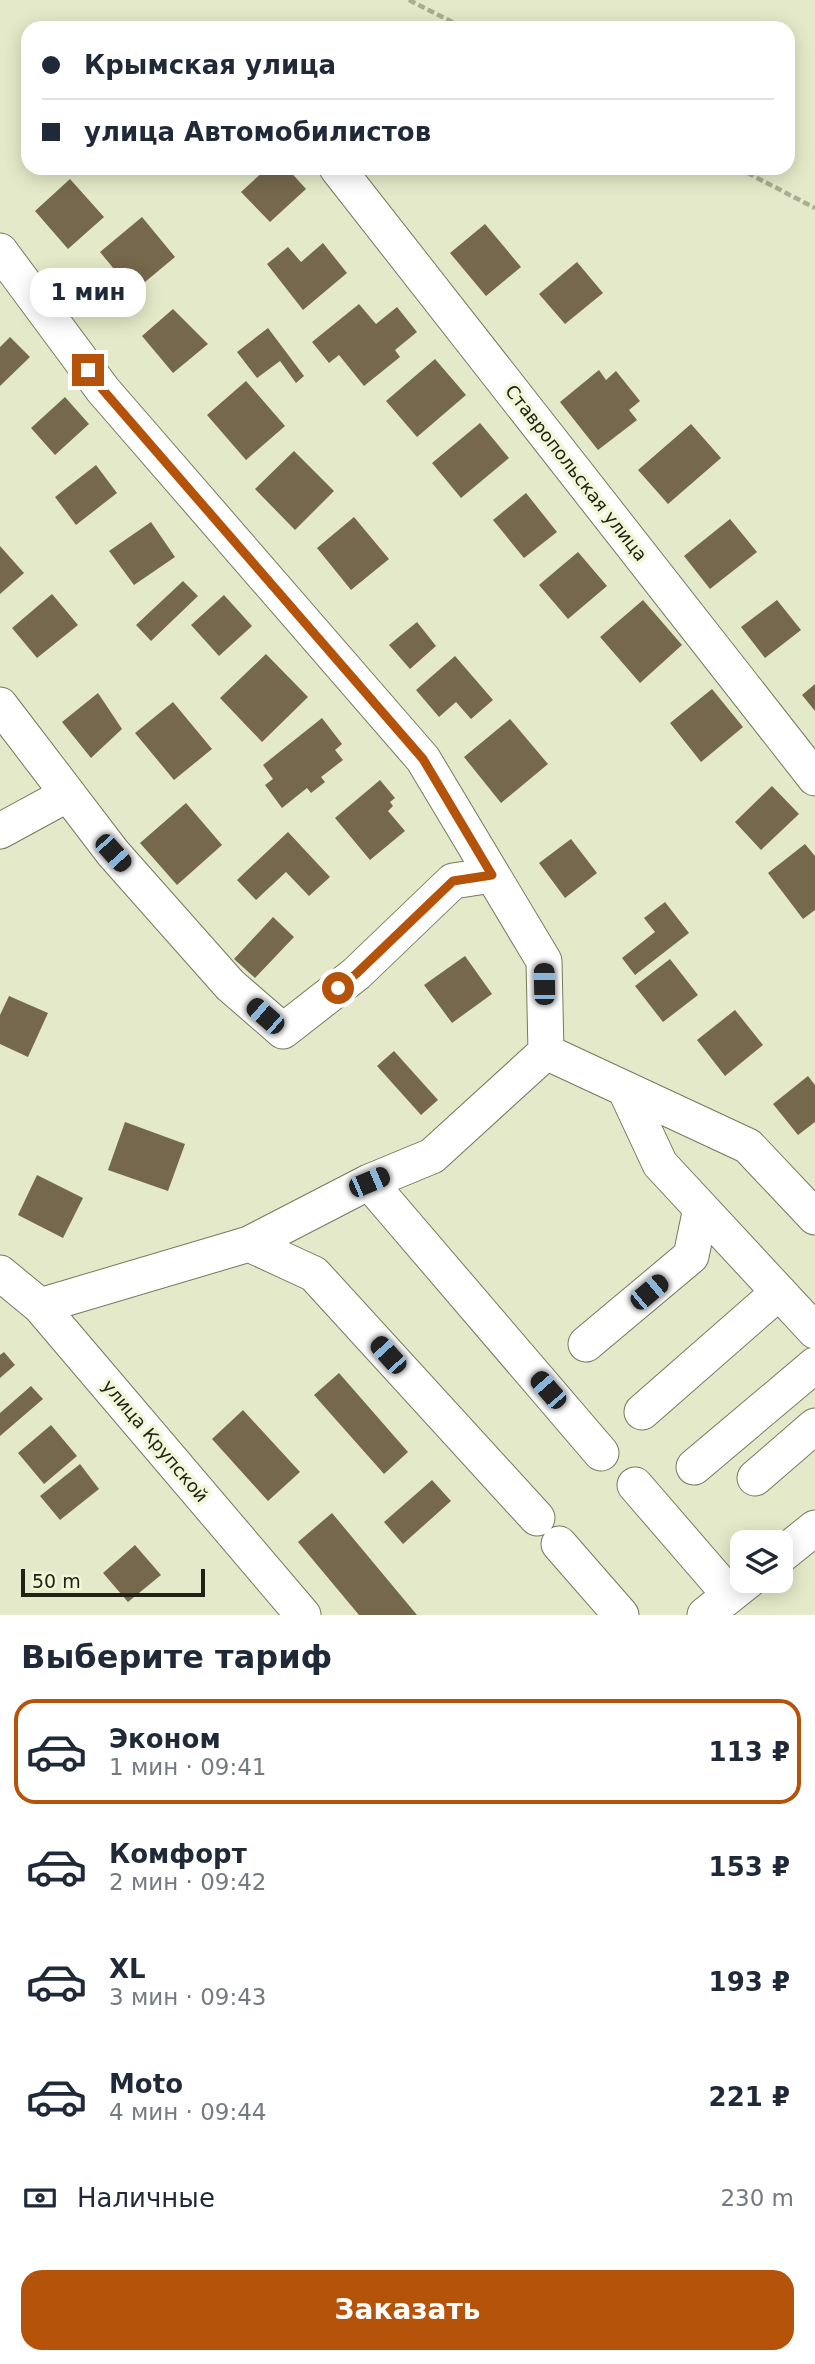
<!DOCTYPE html>
<html lang="ru">
<meta charset="utf-8">
<style>
body{margin:0;font-family:"DejaVu Sans",sans-serif;background:#f6f6f7;color:#1f2937;height:100vh;display:flex;flex-direction:column;font-size:26px;white-space:nowrap}
*{box-sizing:border-box;margin:0}
p{font-size:23px;color:#747a83}
.icon{flex:none;width:38px;height:38px;fill:none;stroke:currentColor;stroke-width:2;stroke-linecap:round;stroke-linejoin:round}
.map{position:relative;height:1615px;overflow:hidden}
.drawer{display:flex;flex-direction:column;background:#fff;flex:1}
.drawer>*{flex:none}
.banner{position:absolute;left:21px;top:21px;width:774px;height:154px;border-radius:21px;box-shadow:0 4px 18px #0003;display:grid;align-content:center;height:154px;padding:0 21px;background:#fff}
.fabs{position:absolute;left:730px;top:1530px;display:grid;gap:14px}
.fabs a{display:grid;place-items:center;width:63px;height:63px;border-radius:14px;background:#fff;box-shadow:0 4px 18px #0003;font-size:35px}
.scale{position:absolute;left:21px;bottom:18px;width:184px;box-sizing:border-box;padding-left:7px;border:4px solid #202216;border-top:0;font-size:19px;line-height:24px;white-space:nowrap;color:#202216;-webkit-text-stroke:5px #f1f7d6;paint-order:stroke}
.end{position:absolute;width:32px;height:32px;margin:-16px;border:9px solid #b45309;background:#fff;box-shadow:0 0 0 4px #fff}
.from{border-radius:50%}
.bubble{position:absolute;height:49px;border-radius:21px;background:#fff;box-shadow:0 4px 18px #0003;font-size:23px;font-weight:800;line-height:49px;text-align:center}
.car{position:absolute;width:21px;height:42px;margin:-21px -10px;border-radius:9px;box-shadow:0 0 5px 2px #0007;background:linear-gradient(#222 24%,#8ab4d8 0 40%,#222 0 76%,#8ab4d8 0 86%,#222 0)}
.banner b{display:flex;align-items:center;gap:24px;height:66px;font-size:26px}
.banner b+b{border-top:2px solid #e0e1e3}
.banner i{width:18px;height:18px;background:#1f2937}
ul{padding:0;list-style:none}
li{display:flex;align-items:center;gap:21px;height:105px;margin:0 14px 10px;padding:0 7px;border:4px solid transparent;border-radius:21px}
li div{flex:1}
li b{display:block;font-size:26px}
li em{font-style:normal;font-weight:800}
li.on{border-color:#b45309}
li>.icon{width:63px;height:63px;stroke-width:1.5}
h2{padding:0 21px;font-size:32px;line-height:84px}
.pay{display:flex;align-items:center;gap:18px;height:77px;padding:0 21px;font-size:26px}
.pay p{margin-inline-start:auto}
.primary-button{display:flex;gap:14px;margin-top:auto;padding:14px 21px}
.primary-button a{flex:1;height:80px;border-radius:21px;background:#b45309;color:#fff;font-size:28px;font-weight:800;line-height:80px;text-align:center}
.map>svg:first-child{display:block}
</style>
<div class="map">
<svg width="815" height="1615" viewBox="0 0 815 1615">
<rect width="100%" height="100%" fill="#e4eac9"/>
<!-- building -->
<path fill="#76684d" d="M267 168H287L306 189 270 222 241 192Z
M70 179 104 217 68 249 35 211Z
M142 217 175 257 133 292 100 252Z
M485 224 521 267 486 296 450 253Z
M323 243 347 273 303 310 267 264 288 247 301 262Z
M577 262 603 293 565 324 539 294Z
M359 304 376 324 397 307 417 332 395 350 400 357 364 386 339 355 329 363 312 342Z
M173 309 208 344 173 373 142 336Z
M268 328 304 376 296 383 280 361 257 378 237 352Z
M10 337 30 357 0 386V347Z
M435 359 466 395 417 437 386 401Z
M599 370 606 380 616 371 640 401 629 410 637 420 598 450 560 402Z
M246 381 285 426 246 460 207 415Z
M65 397 89 424 55 455 31 428Z
M480 423 509 458 461 498 432 463Z
M691 424 721 458 668 504 638 470Z
M294 451 334 491 295 530 255 489Z
M96 465 117 493 76 525 55 497Z
M526 493 557 532 524 558 493 520Z
M354 517 389 559 351 590 317 548Z
M730 519 757 552 710 589 684 556Z
M151 522 175 557 134 585 109 551Z
M0 546 24 573 0 594Z
M578 552 607 586 568 619 539 585Z
M183 581 198 596 151 641 136 625Z
M52 594 78 625 37 658 12 628Z
M224 595 252 626 219 656 191 625Z
M643 600 682 645 640 683 600 637Z
M777 600 801 630 765 658 741 627Z
M417 622 436 646 410 669 389 645Z
M266 654 308 697 262 742 220 698Z
M455 656 493 700 471 719 456 702 439 717 416 690Z
M815 684V711L802 695Z
M712 689 743 727 701 762 670 723Z
M98 693 122 729 91 758 62 722Z
M173 702 212 749 174 780 135 733Z
M322 718 342 744 335 750 343 760 321 777 325 782 311 793 307 788 282 808 265 785 273 779 263 765Z
M510 719 548 764 501 803 464 757Z
M380 780 395 798 390 802 393 806 388 811 405 831 370 860 335 818Z
M772 786 799 814 761 850 735 822Z
M186 803 222 845 177 885 140 843Z
M288 832 330 877 309 896 286 872 256 900 237 880Z
M571 839 597 873 565 898 539 863Z
M805 844 815 856V910L803 919 768 873Z
M665 902 689 933 635 975 622 958 655 932 644 918Z
M273 917 294 937 255 978 234 959Z
M465 956 492 994 452 1023 424 985Z
M670 959 698 995 663 1022 635 986Z
M9 996 48 1013 28 1057 0 1044V1015Z
M735 1010 763 1045 725 1076 697 1040Z
M394 1051 438 1100 421 1115 377 1066Z
M808 1076 815 1085V1122L798 1135 773 1104Z
M125 1122 185 1144 168 1191 108 1170Z
M37 1175 83 1198 63 1238 18 1215Z
M4 1352 15 1365 0 1378V1355Z
M339 1373 408 1452 384 1474 314 1395Z
M31 1386 43 1399 0 1436V1413Z
M243 1410 300 1472 268 1501 212 1439Z
M51 1425 77 1456 44 1484 18 1453Z
M80 1464 99 1489 60 1520 40 1496Z
M432 1480 451 1501 403 1544 384 1522Z
M332 1513 417 1615H359L298 1542Z
M135 1545 161 1575 128 1602 103 1573Z"/>
<g fill="none" stroke-linecap="round" stroke-linejoin="round">
<defs>
<path id="minor" d="M337 168 815 778
M0 251 103 390 423 759 544 961 546 1052 748 1146 815 1217
M0 705 113 853 230 985 283 1031 356 974 453 881 492 875
M0 831 68 794
M625 1089 660 1164 815 1331
M369 1182 601 1453
M249 1244 314 1274 537 1518
M0 1273 40 1306 303 1615
M40 1306 249 1244 369 1182 432 1156 546 1052
M586 1344 691 1256 701 1208
M642 1412 779 1292
M694 1467 815 1365
M755 1478 815 1426
M635 1485 730 1595
M559 1544 621 1615
M780 1556 815 1528
M705 1615 749 1580"/>
</defs>
<!-- minor casing -->
<use href="#minor" stroke="#757a5d" stroke-width="37"/>
<!-- path -->
<path stroke="#a9ad93" stroke-width="4.5" stroke-dasharray="7 3.5" stroke-linecap="butt" d="M409 0 464 28
M738 168 815 208"/>
<!-- minor -->
<use href="#minor" stroke="#fff" stroke-width="35"/>
</g>
<g fill="none" stroke-linecap="round" stroke-linejoin="round">
<!-- route -->
<path stroke="#b45309" stroke-width="9" d="M88 370 103 390 423 759 492 875 453 881 356 974 338 988"/>
</g>
<g text-anchor="middle" stroke-width="7" stroke-linejoin="round" paint-order="stroke">
<!-- street labels -->
<g font-size="18" fill="#202216" stroke="#f1f7d6">
<text transform="translate(576 473) rotate(52)" y="6">Ставропольская улица</text>
<text transform="translate(155 1441) rotate(50)" y="6">улица Крупской</text>
</g>
</g>
</svg>
<div class="fabs">
<a><svg class="icon" aria-label="layers" viewBox="0 0 24 24"><path d="M12 4l9 5-9 5-9-5zM3 14l9 5 9-5"/></svg></a>
</div>
<div class="scale">50 m</div>
<i class="end from" style="left:338px;top:988px"></i>
<i class="end" style="left:88px;top:370px"></i>
<div class="bubble" style="left:30px;top:268px;width:116px">1 мин</div>
<i class="car" style="left:113px;top:853px;rotate:138deg"></i>
<i class="car" style="left:544px;top:984px;rotate:359deg"></i>
<i class="car" style="left:265px;top:1016px;rotate:311deg"></i>
<i class="car" style="left:369px;top:1182px;rotate:67deg"></i>
<i class="car" style="left:649px;top:1292px;rotate:50deg"></i>
<i class="car" style="left:388px;top:1355px;rotate:318deg"></i>
<i class="car" style="left:548px;top:1390px;rotate:319deg"></i>
<div class="banner">
<b><i class="from"></i>Крымская улица</b>
<b><i></i>улица Автомобилистов</b>
</div>
</div>
<section class="drawer">
<h2>Выберите тариф</h2>
<ul>
<li class="on"><svg class="icon" aria-label="car" viewBox="0 0 24 24"><path d="M5 17H2v-5l4-1 3-4h7l3 4 3 1v5h-3M9 17h6M6 11h13"/><circle cx="7" cy="17" r="2"/><circle cx="17" cy="17" r="2"/></svg><div><b>Эконом</b><p>1 мин · 09:41</p></div><em>113 ₽</em></li>
<li><svg class="icon" aria-label="car" viewBox="0 0 24 24"><path d="M5 17H2v-5l4-1 3-4h7l3 4 3 1v5h-3M9 17h6M6 11h13"/><circle cx="7" cy="17" r="2"/><circle cx="17" cy="17" r="2"/></svg><div><b>Комфорт</b><p>2 мин · 09:42</p></div><em>153 ₽</em></li>
<li><svg class="icon" aria-label="car" viewBox="0 0 24 24"><path d="M5 17H2v-5l4-1 3-4h7l3 4 3 1v5h-3M9 17h6M6 11h13"/><circle cx="7" cy="17" r="2"/><circle cx="17" cy="17" r="2"/></svg><div><b>XL</b><p>3 мин · 09:43</p></div><em>193 ₽</em></li>
<li><svg class="icon" aria-label="car" viewBox="0 0 24 24"><path d="M5 17H2v-5l4-1 3-4h7l3 4 3 1v5h-3M9 17h6M6 11h13"/><circle cx="7" cy="17" r="2"/><circle cx="17" cy="17" r="2"/></svg><div><b>Moto</b><p>4 мин · 09:44</p></div><em>221 ₽</em></li>
</ul>
<div class="pay"><svg class="icon" aria-label="cash" viewBox="0 0 24 24"><path d="M3 7h18v10H3z"/><circle cx="12" cy="12" r="2"/></svg>Наличные<p>230 m</p></div>
<div class="primary-button"><a>Заказать</a></div>
</section>
